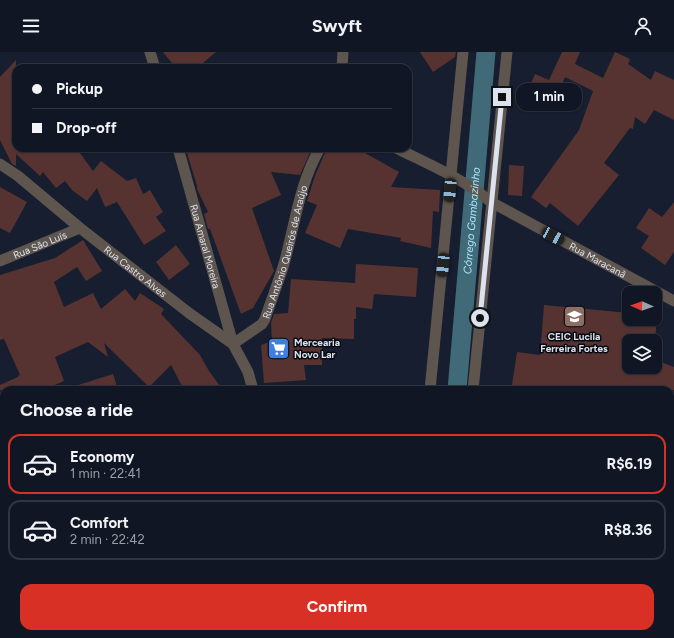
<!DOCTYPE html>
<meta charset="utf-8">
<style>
body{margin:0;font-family:Figtree,sans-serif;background:#1a1f2c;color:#f1f3f6;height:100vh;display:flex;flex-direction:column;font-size:15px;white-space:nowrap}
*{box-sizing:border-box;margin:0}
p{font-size:13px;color:#9c9fa6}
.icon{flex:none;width:22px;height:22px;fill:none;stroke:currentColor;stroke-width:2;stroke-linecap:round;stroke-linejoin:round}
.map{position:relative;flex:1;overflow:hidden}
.details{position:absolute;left:0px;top:334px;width:674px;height:252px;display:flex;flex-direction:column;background:#111624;border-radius:12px 12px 0 0;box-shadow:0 1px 3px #0004,0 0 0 1px #303541}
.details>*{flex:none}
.hud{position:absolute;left:12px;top:12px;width:400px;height:88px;border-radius:12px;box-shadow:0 1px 3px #0004,0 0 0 1px #303541;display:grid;align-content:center;height:88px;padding:0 20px;background:#111624}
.needle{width:26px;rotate:272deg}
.tools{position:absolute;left:622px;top:234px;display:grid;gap:8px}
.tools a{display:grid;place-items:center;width:40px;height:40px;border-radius:8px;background:#111624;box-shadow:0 1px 3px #0004,0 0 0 1px #303541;font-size:20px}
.end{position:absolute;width:18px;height:18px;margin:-9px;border:5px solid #dde2ef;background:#111;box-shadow:0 0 0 2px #111}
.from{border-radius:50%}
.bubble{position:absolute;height:28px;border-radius:12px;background:#111624;box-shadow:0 1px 3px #0004,0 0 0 1px #303541;font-size:13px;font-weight:700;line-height:28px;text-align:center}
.car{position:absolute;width:12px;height:24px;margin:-12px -6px;border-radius:5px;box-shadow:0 0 3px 1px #0007;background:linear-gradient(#222 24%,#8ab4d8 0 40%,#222 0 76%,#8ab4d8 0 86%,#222 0)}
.hud b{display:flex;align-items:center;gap:14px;height:38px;font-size:15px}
.hud b+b{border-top:1px solid #303541}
.hud i{width:10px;height:10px;background:#f1f3f6}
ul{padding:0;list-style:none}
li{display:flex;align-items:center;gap:12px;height:60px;margin:0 8px 6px;padding:0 12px;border:2px solid #303541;border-radius:12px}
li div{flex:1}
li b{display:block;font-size:15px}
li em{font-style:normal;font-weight:700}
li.active{border-color:#d93025}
li>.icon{width:36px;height:36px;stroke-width:1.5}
h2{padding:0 20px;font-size:18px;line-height:48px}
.button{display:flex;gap:8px;margin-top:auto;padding:8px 20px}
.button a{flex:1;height:46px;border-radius:12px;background:#d93025;color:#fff;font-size:16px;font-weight:700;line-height:46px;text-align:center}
header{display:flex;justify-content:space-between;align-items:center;height:52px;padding:0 20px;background:#111624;font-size:18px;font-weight:700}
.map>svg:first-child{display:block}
</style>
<header><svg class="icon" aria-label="menu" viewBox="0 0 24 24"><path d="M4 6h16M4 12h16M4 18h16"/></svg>Swyft<svg class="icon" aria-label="person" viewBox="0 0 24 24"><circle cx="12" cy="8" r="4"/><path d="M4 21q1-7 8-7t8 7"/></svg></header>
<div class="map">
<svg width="674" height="586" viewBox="0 0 674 586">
<rect width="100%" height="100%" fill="#171e30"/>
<!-- green -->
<path fill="#262e12" d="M674 501V575L670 570V508Z
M480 582H657L661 586H477Z"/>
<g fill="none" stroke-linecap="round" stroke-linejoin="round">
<!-- canal -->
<g stroke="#406a77" stroke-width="19">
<path id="s1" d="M457 338 486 0"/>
<path d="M661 582 666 586"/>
</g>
</g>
<!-- building -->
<path fill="#563331" d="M163 0H216L197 16H176Z
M420 0H456L455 5 433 20Z
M562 0H580L575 12 603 26 615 0 630 7 628 12 651 28 655 19 674 28V68L654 58 645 72 635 65 633 77 630 76 604 111 619 123 578 174 550 151 546 156 531 145 579 78 593 39 565 25 551 59 524 48 535 22 549 28Z
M16 8V96H74L77 97 93 119 101 109 127 129 136 126 143 142 150 138 163 160 156 165 166 179 144 193 117 150 105 155 97 136 87 149 72 138 65 129 56 136 43 120 40 124 16 102V114L12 112 0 88V25Z
M199 96H312L300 123 271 120 281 143 252 156 274 219 253 256 241 262 210 177H208L204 162 208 160 197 137V134L187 101Z
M327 96H356L399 120 391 135 440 138 439 160 433 159 431 196 400 189 401 186 348 177 340 196 305 181 317 153 307 149 315 124Z
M509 113 524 114 522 144 508 143Z
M0 135 27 150 10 181 0 176Z
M674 150V200L665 213 641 196 649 184 636 176 649 156 662 165Z
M83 188 102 219 86 229 77 215 54 230 64 255 93 241 101 257 125 237 135 249 140 241 164 257 161 262 200 303 209 319 223 338H184L171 313 149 335 104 291 108 305 88 290 55 305 64 329 43 338H0V333L18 325V324L20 323 4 287 0 288V223L55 206Z
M176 193 190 212 169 228 156 210Z
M356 212 418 216 416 245 374 242 372 257 356 255V267H354V287L322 286V313H304L306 328 264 331 261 293 272 289 271 271 274 262 288 261 291 227 355 231Z
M544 253 629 261V267H655V263L657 264 655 289H629V315H655V308L674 315V338H539L512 333 517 300 540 303Z
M113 322 118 338H73L72 335Z"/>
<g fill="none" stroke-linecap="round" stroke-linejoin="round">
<!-- service -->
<path stroke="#5e554e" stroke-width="8" d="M0 419 4 417
M0 521 4 532
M0 547 4 546
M20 582 21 586
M127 586 141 582"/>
<!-- minor -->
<g stroke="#5e554e" stroke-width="11">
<path d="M150 0 155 16"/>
<path d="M342 16 343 0"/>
<path id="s2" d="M178 96 233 292"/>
<path id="s3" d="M396 96C426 111 466 128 491 150L674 249"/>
<path id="s4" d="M0 112 18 124 80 176 189 261 233 292 248 320 253 338"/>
<path id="s5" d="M0 209 80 176"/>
<path id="s6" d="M233 292 262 272 265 267C271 249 278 231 284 212 295 173 299 132 320 96"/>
<path d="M228 586V582"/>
</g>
<!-- tertiary -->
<path stroke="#5e554e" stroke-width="11" d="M430 338 463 0
M473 338 507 0
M670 574 674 578
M362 586 380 582
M448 586 451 582"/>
</g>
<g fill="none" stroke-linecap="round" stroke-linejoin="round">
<!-- route -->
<path stroke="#dde2ef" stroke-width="5" d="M480 266 502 45"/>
</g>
<!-- icons -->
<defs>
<symbol id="school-square" viewBox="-11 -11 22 22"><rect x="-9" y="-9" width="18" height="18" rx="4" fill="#8d6e63" stroke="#060810"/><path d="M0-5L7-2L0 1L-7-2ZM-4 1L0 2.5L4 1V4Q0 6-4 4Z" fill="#fff"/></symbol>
<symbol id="supermarket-square" viewBox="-11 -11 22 22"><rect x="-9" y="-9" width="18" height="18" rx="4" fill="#3f7fe0" stroke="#060810"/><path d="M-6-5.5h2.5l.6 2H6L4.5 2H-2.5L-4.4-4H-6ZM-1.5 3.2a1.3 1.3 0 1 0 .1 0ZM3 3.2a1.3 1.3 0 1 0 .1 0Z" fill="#fff"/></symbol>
</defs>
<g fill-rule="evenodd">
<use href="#school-square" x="562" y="252" width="25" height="25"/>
<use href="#supermarket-square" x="266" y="284" width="25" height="25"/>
</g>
<g text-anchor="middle" stroke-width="3" stroke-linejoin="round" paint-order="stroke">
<!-- street labels -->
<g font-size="10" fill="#dde2ef" stroke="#060810">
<text dy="4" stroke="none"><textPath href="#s5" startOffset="43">Rua São Luís</textPath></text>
<text dy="4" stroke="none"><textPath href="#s2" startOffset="102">Rua Amaral Moreira</textPath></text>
<text dy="4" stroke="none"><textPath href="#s6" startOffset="111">Rua Antônio Queirós de Araújo</textPath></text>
<text dy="4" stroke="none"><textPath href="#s3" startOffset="231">Rua Maracanã</textPath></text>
<text dy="4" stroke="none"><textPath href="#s4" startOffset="173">Rua Castro Alves</textPath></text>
</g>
<!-- poi labels -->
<g font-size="10" font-weight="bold" fill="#dde2ef" stroke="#060810">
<text x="574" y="288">CEIC Lucila<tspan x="574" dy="12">Ferreira Fortes</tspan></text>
<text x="294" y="294" text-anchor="start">Mercearia<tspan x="294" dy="12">Novo Lar</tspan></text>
</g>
<!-- water labels -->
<g font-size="11" font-style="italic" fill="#abe6f9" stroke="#060810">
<text dy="4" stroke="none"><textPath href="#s1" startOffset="170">Córrego Gambazinho</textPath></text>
</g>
</g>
</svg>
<div class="tools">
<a><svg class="needle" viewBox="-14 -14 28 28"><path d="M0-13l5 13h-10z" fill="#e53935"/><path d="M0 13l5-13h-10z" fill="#9c9fa6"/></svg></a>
<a><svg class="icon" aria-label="layers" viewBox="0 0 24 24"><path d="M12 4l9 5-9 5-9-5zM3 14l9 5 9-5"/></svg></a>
</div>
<i class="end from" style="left:480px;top:266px"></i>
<i class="end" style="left:502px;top:45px"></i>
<div class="bubble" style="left:516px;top:31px;width:66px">1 min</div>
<i class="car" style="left:450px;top:138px;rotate:185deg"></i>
<i class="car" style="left:553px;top:184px;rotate:118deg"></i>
<i class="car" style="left:443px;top:213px;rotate:186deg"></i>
<div class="hud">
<b><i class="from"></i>Pickup</b>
<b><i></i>Drop-off</b>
</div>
<section class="details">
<h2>Choose a ride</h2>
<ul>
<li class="active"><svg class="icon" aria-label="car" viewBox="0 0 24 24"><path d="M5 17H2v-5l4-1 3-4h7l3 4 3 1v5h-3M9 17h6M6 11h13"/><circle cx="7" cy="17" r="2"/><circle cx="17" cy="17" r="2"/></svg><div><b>Economy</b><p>1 min · 22:41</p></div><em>R$6.19</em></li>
<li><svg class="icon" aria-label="car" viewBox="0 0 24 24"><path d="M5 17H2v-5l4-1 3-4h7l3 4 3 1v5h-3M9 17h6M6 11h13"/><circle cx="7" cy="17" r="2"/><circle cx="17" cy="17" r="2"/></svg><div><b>Comfort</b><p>2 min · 22:42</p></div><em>R$8.36</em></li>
</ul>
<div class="button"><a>Confirm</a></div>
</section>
</div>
